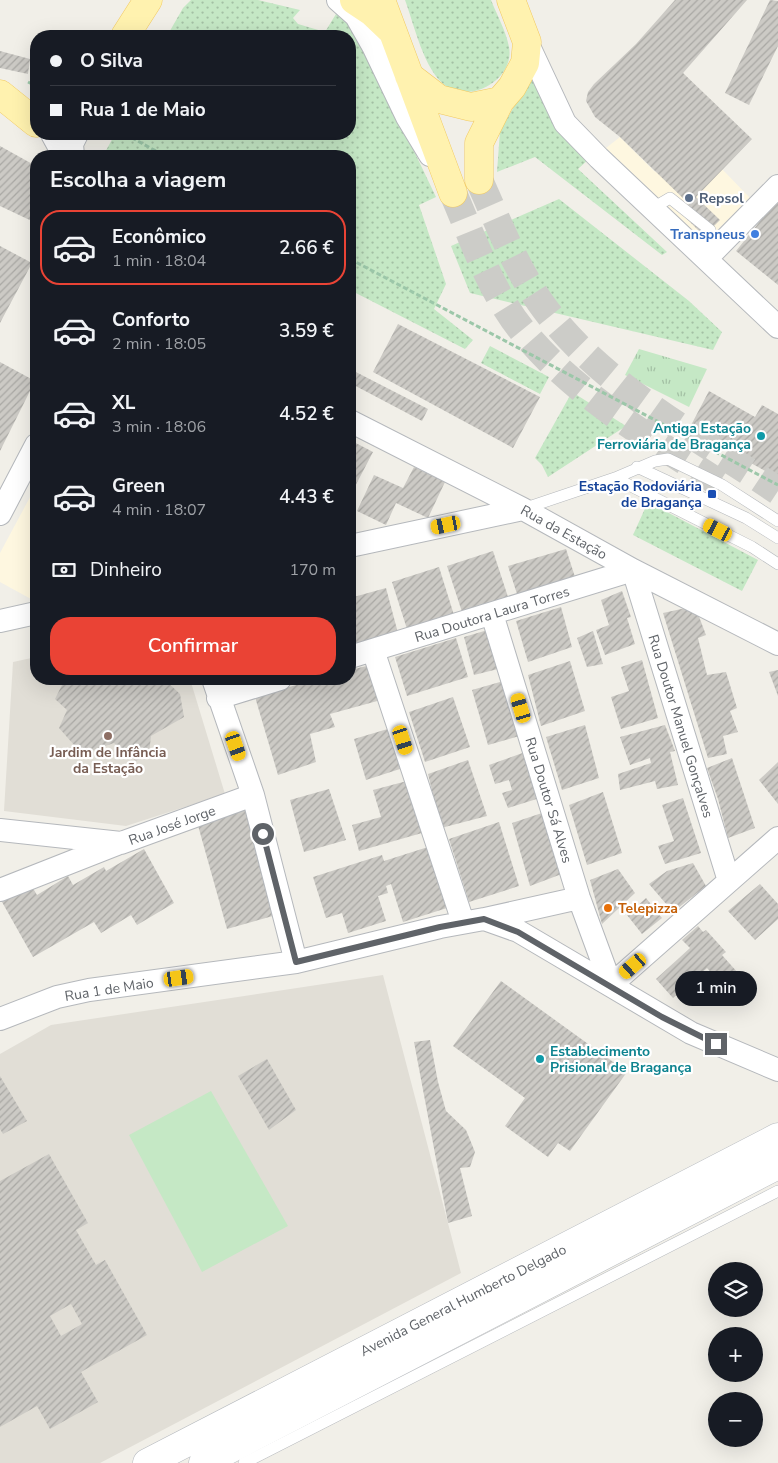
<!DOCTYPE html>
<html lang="pt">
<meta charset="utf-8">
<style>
body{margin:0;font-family:"Nunito Sans",sans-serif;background:#20242c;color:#f1f3f6;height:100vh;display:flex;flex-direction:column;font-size:19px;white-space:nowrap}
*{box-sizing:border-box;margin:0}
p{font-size:16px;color:#9ea1a6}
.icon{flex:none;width:28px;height:28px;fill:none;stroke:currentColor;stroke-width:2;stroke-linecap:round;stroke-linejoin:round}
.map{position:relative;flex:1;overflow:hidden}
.details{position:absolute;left:30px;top:150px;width:326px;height:535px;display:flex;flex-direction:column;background:#171b24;border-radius:20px;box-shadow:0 5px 20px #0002}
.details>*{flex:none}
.hud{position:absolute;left:30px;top:30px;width:326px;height:110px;border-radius:20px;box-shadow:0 5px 20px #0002;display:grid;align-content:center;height:110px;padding:0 20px;background:#171b24}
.tools{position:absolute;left:708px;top:1262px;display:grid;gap:10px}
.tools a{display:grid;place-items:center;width:55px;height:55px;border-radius:50%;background:#171b24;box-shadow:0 5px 20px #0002;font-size:25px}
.end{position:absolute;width:22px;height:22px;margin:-11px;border:6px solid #5f6368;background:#fff;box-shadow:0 0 0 2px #fff}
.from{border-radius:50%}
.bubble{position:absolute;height:35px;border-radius:18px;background:#171b24;box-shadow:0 5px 20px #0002;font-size:16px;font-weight:600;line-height:35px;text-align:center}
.car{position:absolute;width:15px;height:30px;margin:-15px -8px;border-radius:6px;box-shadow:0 0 4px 1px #0007;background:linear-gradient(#f5c518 24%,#345 0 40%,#f5c518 0 76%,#345 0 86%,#f5c518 0)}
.hud b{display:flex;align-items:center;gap:18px;height:48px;font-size:19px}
.hud b+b{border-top:1px solid #363941}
.hud i{width:12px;height:12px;background:#f1f3f6}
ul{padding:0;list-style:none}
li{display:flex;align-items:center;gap:15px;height:75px;margin:0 10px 8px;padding:0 10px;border:2px solid transparent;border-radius:20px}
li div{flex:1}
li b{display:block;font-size:19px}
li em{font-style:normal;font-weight:600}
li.active{border-color:#ea4335}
li>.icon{width:45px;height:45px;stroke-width:1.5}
h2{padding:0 20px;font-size:22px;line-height:60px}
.pay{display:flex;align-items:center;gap:12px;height:55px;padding:0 20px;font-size:19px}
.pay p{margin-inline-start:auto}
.action{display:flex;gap:10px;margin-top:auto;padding:10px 20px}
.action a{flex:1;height:58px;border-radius:20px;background:#ea4335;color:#fff;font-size:20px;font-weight:600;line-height:58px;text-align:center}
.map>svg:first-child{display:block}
</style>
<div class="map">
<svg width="778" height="1463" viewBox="0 0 778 1463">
<defs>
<pattern id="grass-dots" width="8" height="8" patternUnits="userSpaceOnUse" patternTransform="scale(1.25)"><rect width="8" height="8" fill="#c5e8c5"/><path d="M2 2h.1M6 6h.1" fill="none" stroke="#a3c0a4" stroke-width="1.8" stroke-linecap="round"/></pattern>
<pattern id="park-tufts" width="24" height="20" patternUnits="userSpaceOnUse" patternTransform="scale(1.25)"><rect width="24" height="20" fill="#c5e8c5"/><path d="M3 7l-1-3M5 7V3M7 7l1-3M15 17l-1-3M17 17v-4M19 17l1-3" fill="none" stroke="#a3c0a4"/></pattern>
<pattern id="building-hatch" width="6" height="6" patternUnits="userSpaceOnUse" patternTransform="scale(1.25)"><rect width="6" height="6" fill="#cccac5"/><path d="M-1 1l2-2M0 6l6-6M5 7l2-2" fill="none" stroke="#a9a8a4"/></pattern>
</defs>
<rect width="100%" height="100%" fill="#f1efe8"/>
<!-- commercial -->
<path fill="#fef7e0" d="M620 137 654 171 695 191 722 169 750 198 712 235H697L606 148Z
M36 486V598L31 599 0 582V553Z"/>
<!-- education -->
<path fill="#e1ded6" d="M36 657V679H190L225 794 126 826 4 811 13 662Z
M383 975 461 1273 100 1463H0V1054L51 1025Z"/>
<!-- grass -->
<path fill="url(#grass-dots)" d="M191 0H258L300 10 293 18 298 24 325 32 336 14 349 24 360 38 436 197 419 205 446 284 434 309 473 340 465 349 350 290V156H103L115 134H350V36H167L183 8Z
M405 0H491C497 15 506 31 509 47 515 78 472 104 446 86 424 71 414 24 405 0Z
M531 77 590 158 578 169 667 252 662 255 535 157 497 172 500 131Z
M559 199 689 301 722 332 713 350 470 293 451 246Z
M490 346 549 377 540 394 481 363Z
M572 392 626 426 548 477 542 465 535 458Z
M648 502 758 560 742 591 633 535Z"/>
<!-- park -->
<path fill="url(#park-tufts)" d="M639 349 707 369 689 407 625 375Z"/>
<!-- pitch -->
<path fill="#c5e8c5" d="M211 1091 288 1226 202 1272 129 1135Z"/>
<!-- building -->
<path fill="url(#building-hatch)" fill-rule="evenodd" d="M675 0H747L683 73 752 139 696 197 720 220 704 236 681 213 689 204 620 137 595 117 586 101 588 92 594 84 636 44Z
M770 0 778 1V46L749 105 725 93Z
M0 51 30 59 28 74 0 68Z
M0 146 36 166V223L0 206Z
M778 199V285L736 251Z
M0 246 32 263 0 323Z
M398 324 540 397 513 448 373 372Z
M0 362 35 381 0 451Z
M350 369 428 409 422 421 350 383Z
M709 391 755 417 762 405 778 414V478L689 429Z
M350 440 373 452 350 496Z
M414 467 445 482 428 518 396 503 386 525 357 511 374 475 403 488Z
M566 549 575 577 517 594 508 566Z
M493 551 508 597 462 612 447 566Z
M439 567 454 615 407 629 392 582Z
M386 588 398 633 350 647V598Z
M622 591 631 617 627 618 635 644 605 655 596 630 609 625 601 600Z
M695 606 706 635 698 638 707 675 726 672 737 708 730 711 738 732 723 736 727 754 708 758 663 613Z
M561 607 572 647 528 662 516 621Z
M491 629 502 668 474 675 464 637Z
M593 631 603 664 587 667 577 638Z
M456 638 468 677 407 696 395 657Z
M642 660 658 718 621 729 611 697 629 691 621 667Z
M570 661 585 711 541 726 528 675Z
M371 665 381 700 330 714 335 727 310 734 316 762 278 775 255 697 317 679H350V670Z
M778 670V696L769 672Z
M65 679H164L180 694 184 717 151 736 149 754 136 761 114 743 82 754 59 728 67 710 55 699Z
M507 680 523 735 488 745 472 690Z
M453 697 470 747 425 762 409 712Z
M585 725 599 778 562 790 546 737Z
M665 725 675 751 670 752 678 785 657 789 655 781 620 790 618 774 651 763 650 758 630 765 620 737Z
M391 728 403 768 366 780 354 739Z
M528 751 543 797 508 808 502 793 512 790 509 780 495 784 489 765Z
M732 758 755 828 728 838 718 799 707 768Z
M468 760 487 816 441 828 428 774Z
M778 762V804L759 780Z
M407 781 422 833 359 851 352 825 381 817 373 790Z
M329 789 346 840 304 852 290 800Z
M603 792 622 853 587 865 569 805Z
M683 798 701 853 665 864 658 846 674 841 662 805Z
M250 806 280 914 227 929 197 822Z
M548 811 567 872 530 886 512 823Z
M499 822 519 886 469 902 449 839Z
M428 847 447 908 403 922 391 884 386 886 388 893 378 896 386 921 348 933 342 913 326 918 313 877 382 855 384 861Z
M144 849 174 903 137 925 131 915 101 933 94 922 33 957 2 902 31 885 37 895 68 876 73 885 104 867 106 871Z
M693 863 706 886 673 912 649 884 667 871Z
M618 869 635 893 602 924 590 880Z
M760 884 778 904V919L755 940 728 911Z
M646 898 662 918 642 934 627 915Z
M698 926 703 932 706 930 726 952 722 955 746 982 732 995 707 968 673 998 656 979 690 948 682 940Z
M501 981 627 1072 570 1151 558 1143 548 1157 505 1126 525 1098 453 1046Z
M430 1040 438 1082 446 1111 466 1130 475 1152 470 1167 460 1168 472 1216 448 1223 414 1042Z
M267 1059 296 1110 269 1130 238 1076Z
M0 1076 27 1121 3 1134 0 1129Z
M49 1154 88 1223 76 1230 96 1265 105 1260 147 1335 81 1372 98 1402 50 1429 37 1406 0 1427V1181ZM71 1304 82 1324 61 1336 50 1316Z"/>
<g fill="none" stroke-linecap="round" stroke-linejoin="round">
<!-- primary-tunnel -->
<path stroke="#ccccc8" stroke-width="28" stroke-dasharray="28 14" stroke-linecap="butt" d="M479 180C499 224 516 270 545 309 604 387 698 437 778 491
M453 193C473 239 490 290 521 329 573 394 650 438 719 483"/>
<defs>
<path id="lane" d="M653 208 670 198 710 230 701 253
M637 467 746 518 778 538
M615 478 752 547 778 564
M523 509 615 478 655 461 668 459 722 485 778 521
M244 1463 778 1191"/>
<path id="street" d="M338 0 356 16 373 46 407 117 430 155
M527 42 565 123 599 158 778 327
M52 134 64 156
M73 156 72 144 77 134
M707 258 778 186
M350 421 523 509 633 570 778 644
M0 514 36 445
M350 546 523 509
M492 614 579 898 611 985
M0 621 36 613
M373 650 463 922
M350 657 633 570 729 881
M213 679 253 795 296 962
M218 698 280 679
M0 830 121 843 253 795
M0 890 117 844
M485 919 579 898
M611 985 778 838
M0 1019 57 997 89 990 296 962 440 927 484 919 518 931 691 1033 778 1070"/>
<path id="secondary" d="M147 1463 778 1137
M203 1463 778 1165"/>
<path id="primary" d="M354 0 372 12 392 31
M381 0 453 193
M125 36 148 0
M409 76 439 99 471 107 500 101 512 87 525 63 527 42 511 0
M0 94 36 123
M479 180V143L500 101"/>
</defs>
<!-- lane casing -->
<use href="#lane" stroke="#b5b8bc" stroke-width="12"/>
<!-- street casing -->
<use href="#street" stroke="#b5b8bc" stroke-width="24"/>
<!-- secondary casing -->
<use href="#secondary" stroke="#b6babf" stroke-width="29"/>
<!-- primary casing -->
<use href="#primary" stroke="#f2c960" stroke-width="29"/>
<!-- path -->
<path stroke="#9cc7a9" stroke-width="3" stroke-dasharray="5 2.5" stroke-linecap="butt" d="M28 82 36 86
M125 134 165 156
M350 259 778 485"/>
<!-- lane -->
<use href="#lane" stroke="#fff" stroke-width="11"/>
<!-- street -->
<use href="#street" stroke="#fff" stroke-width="22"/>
<!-- secondary -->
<use href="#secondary" stroke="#fff" stroke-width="28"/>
<!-- primary -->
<use href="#primary" stroke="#fff2af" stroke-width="28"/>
</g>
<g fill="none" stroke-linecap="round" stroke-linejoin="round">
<!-- route -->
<path stroke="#5f6368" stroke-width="6" d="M263 834 296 962 440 927 484 919 518 932 662 1017 716 1044"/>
</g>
<!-- markers -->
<circle fill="#5c6f8a" stroke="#fff" stroke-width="2" cx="689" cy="198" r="5"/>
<circle fill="#3f7fe0" stroke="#fff" stroke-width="2" cx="755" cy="234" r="5"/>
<g fill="#0f9aa8" stroke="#fff" stroke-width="2">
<circle cx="761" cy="436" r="5"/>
<circle cx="540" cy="1059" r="5"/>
</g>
<rect fill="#1a4fb4" stroke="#fff" stroke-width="2" x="707" y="489" width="10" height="10" rx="2.5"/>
<circle fill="#8d6e63" stroke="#fff" stroke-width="2" cx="108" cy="736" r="5"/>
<circle fill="#e8710a" stroke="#fff" stroke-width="2" cx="608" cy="908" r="5"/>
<g text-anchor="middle" stroke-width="4.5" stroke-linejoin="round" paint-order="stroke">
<!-- service labels -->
<g font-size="14" font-weight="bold" fill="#4e5e75" stroke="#fff" text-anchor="start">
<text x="699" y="203">Repsol</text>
</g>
<!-- shop labels -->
<g font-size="14" font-weight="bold" fill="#366cbe" stroke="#fff" text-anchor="end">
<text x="745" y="239">Transpneus</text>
</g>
<!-- culture labels -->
<g font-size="14" font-weight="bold" fill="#0d838f" stroke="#fff" text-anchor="end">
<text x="751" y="433">Antiga Estação<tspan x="751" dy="16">Ferroviária de Bragança</tspan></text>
<text x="550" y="1056" text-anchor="start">Establecimento<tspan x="550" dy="16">Prisional de Bragança</tspan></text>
</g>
<!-- transit labels -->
<g font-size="14" font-weight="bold" fill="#164399" stroke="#fff" text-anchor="end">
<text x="702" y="491">Estação Rodoviária<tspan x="702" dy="16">de Bragança</tspan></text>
</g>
<!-- street labels -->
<g font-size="14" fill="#5f6368" stroke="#fff">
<text transform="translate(564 532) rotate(29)" y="5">Rua da Estação</text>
<text transform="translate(492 614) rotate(-17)" y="5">Rua Doutora Laura Torres</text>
<text transform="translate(681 726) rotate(73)" y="5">Rua Doutor Manuel Gonçalves</text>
<text transform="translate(549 800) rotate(73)" y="5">Rua Doutor Sá Alves</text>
<text transform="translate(172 825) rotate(-20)" y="5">Rua José Jorge</text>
<text transform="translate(109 989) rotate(-9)" y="5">Rua 1 de Maio</text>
<text transform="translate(463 1300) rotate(-27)" y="5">Avenida General Humberto Delgado</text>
</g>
<!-- education labels -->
<g font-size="14" font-weight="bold" fill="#785e54" stroke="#fff">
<text x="108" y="757">Jardim de Infância<tspan x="108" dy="16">da Estação</tspan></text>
</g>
<!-- food labels -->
<g font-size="14" font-weight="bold" fill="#c56008" stroke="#fff" text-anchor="start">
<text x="618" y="913">Telepizza</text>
</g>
</g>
</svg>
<div class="tools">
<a><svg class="icon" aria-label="layers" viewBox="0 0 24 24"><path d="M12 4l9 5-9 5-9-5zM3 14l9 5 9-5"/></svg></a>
<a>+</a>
<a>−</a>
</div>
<i class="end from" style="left:263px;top:834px"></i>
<i class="end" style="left:716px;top:1044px"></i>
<div class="bubble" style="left:675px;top:971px;width:82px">1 min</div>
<i class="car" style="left:446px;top:525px;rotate:258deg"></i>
<i class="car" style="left:718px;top:530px;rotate:297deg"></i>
<i class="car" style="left:521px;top:708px;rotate:343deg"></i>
<i class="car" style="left:403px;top:740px;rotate:162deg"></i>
<i class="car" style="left:236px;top:746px;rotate:161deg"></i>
<i class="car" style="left:633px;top:966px;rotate:229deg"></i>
<i class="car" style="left:179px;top:978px;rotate:82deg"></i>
<div class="hud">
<b><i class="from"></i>O Silva</b>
<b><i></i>Rua 1 de Maio</b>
</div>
<section class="details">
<h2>Escolha a viagem</h2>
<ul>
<li class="active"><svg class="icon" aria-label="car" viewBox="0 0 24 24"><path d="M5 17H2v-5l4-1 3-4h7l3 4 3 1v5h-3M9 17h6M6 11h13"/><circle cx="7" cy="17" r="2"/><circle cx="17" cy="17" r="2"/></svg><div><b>Econômico</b><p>1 min · 18:04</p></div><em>2.66 €</em></li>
<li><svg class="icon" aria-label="car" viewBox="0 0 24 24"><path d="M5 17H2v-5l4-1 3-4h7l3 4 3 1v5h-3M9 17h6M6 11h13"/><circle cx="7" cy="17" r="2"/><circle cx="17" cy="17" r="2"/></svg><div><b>Conforto</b><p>2 min · 18:05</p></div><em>3.59 €</em></li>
<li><svg class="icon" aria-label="car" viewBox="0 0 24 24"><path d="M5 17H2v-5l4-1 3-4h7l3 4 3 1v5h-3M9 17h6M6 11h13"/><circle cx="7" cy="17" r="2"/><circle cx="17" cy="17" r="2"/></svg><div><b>XL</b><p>3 min · 18:06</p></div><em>4.52 €</em></li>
<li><svg class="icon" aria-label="car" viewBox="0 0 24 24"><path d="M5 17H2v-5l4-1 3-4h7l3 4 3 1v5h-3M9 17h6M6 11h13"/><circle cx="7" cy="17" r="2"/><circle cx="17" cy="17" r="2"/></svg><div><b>Green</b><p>4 min · 18:07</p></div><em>4.43 €</em></li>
</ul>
<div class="pay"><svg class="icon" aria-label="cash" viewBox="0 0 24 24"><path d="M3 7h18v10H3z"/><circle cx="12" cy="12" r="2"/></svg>Dinheiro<p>170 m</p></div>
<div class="action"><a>Confirmar</a></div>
</section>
</div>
